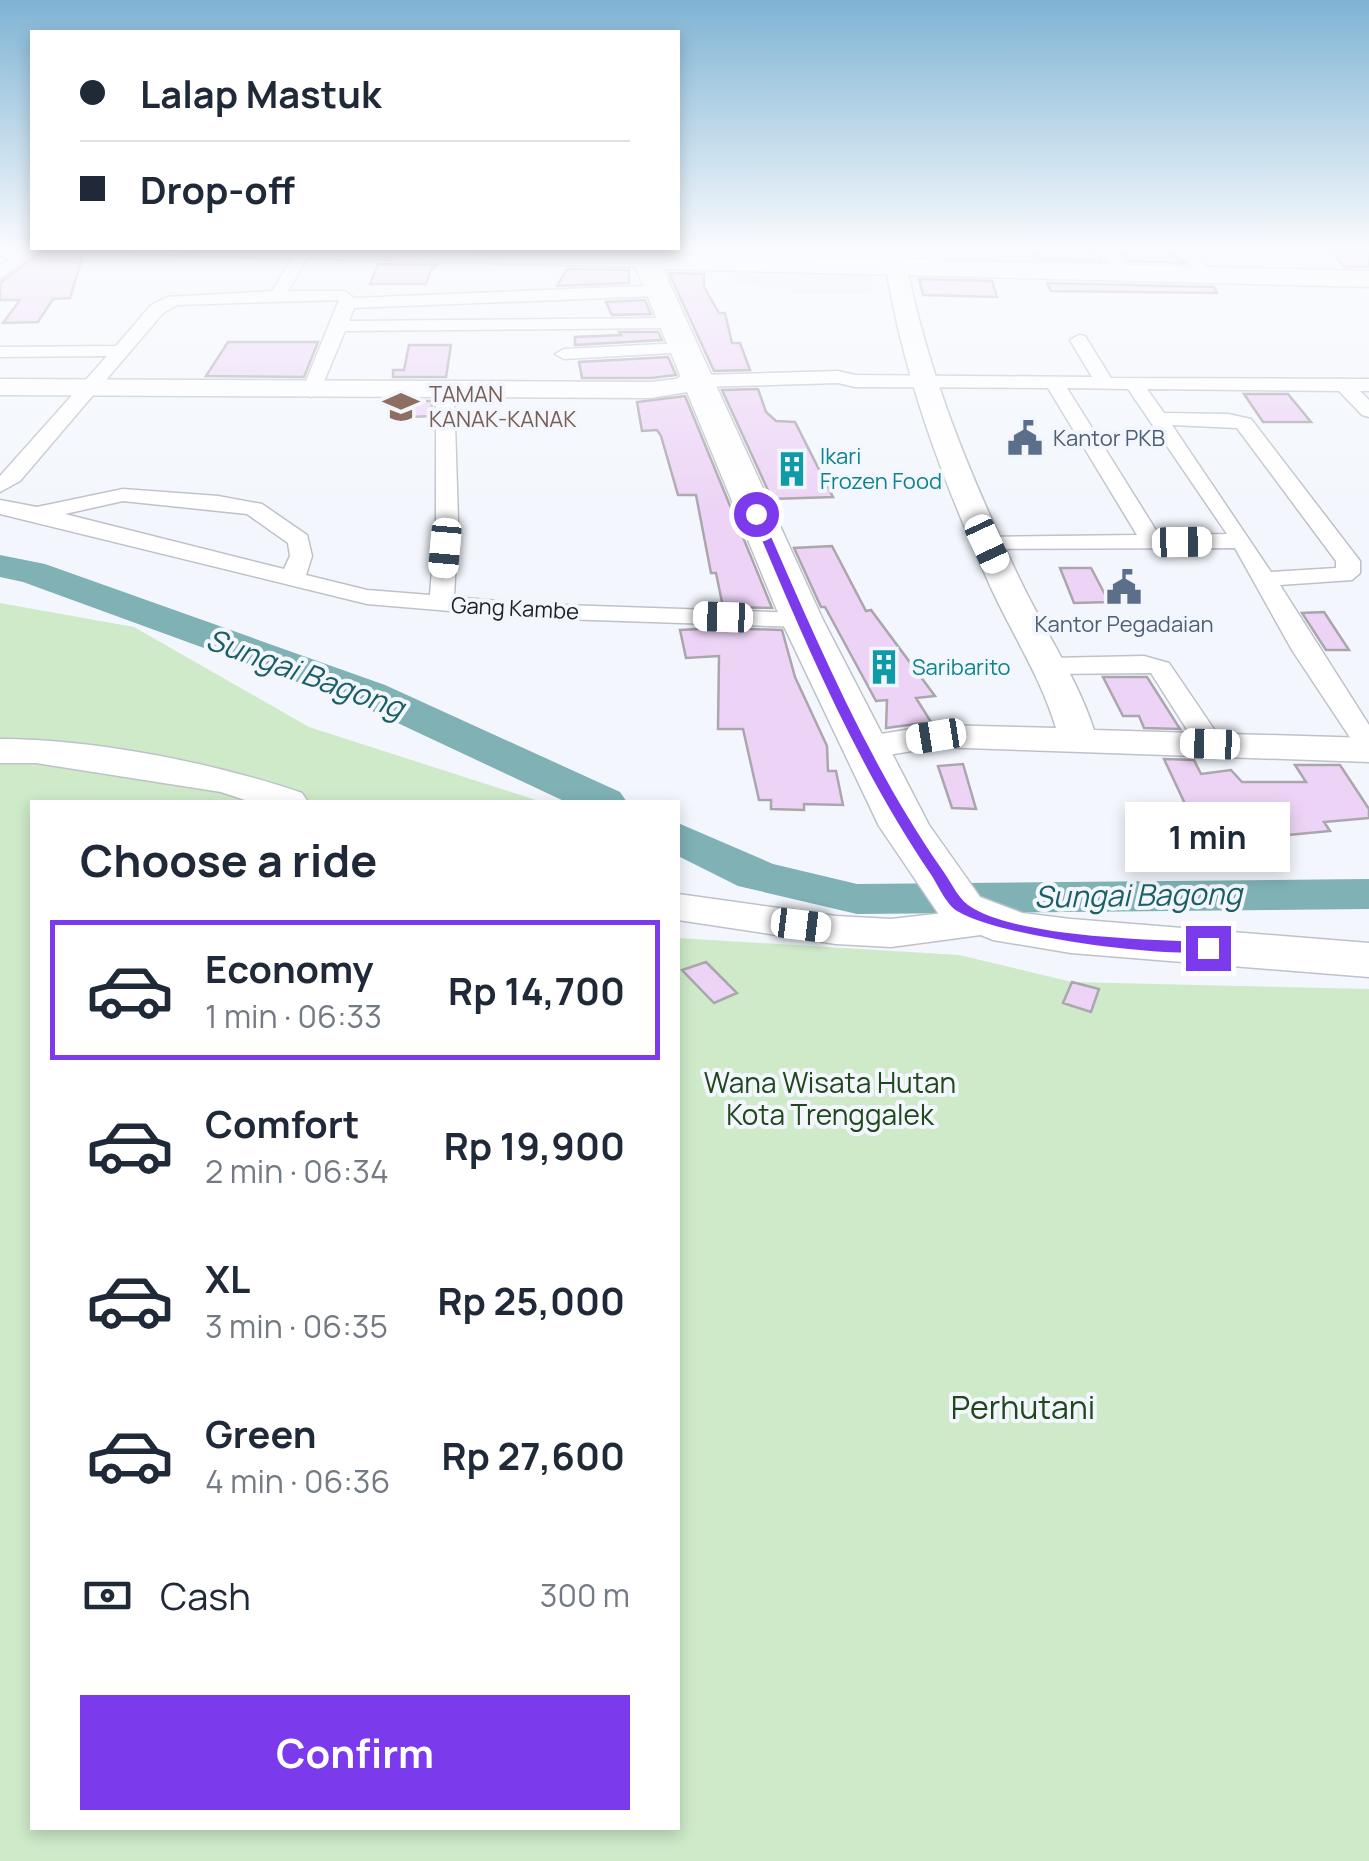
<!DOCTYPE html>
<meta charset="utf-8">
<style>
body{margin:0;font-family:Manrope,sans-serif;background:#f2f2f3;color:#1f2937;height:100vh;display:flex;flex-direction:column;font-size:38px;white-space:nowrap}
*{box-sizing:border-box;margin:0}
p{font-size:32px;color:#747a83}
.icon{flex:none;width:55px;height:55px;fill:none;stroke:currentColor;stroke-width:2;stroke-linecap:round;stroke-linejoin:round}
.map{position:relative;flex:1;overflow:hidden}
.panel{position:absolute;left:30px;top:800px;width:650px;height:1030px;display:flex;flex-direction:column;background:#fff;border-radius:0px;box-shadow:0 5px 15px #0003}
.panel>*{flex:none}
.guide{position:absolute;left:30px;top:30px;width:650px;height:220px;border-radius:0px;box-shadow:0 5px 15px #0003;display:grid;align-content:center;height:220px;padding:0 50px;background:#fff}
.end{position:absolute;width:45px;height:45px;margin:-22px;border:12px solid #7c3aed;background:#fff;box-shadow:0 0 0 5px #fff}
.from{border-radius:50%}
.bubble{position:absolute;height:70px;border-radius:0px;background:#fff;box-shadow:0 5px 15px #0003;font-size:32px;font-weight:700;line-height:70px;text-align:center}
.car{position:absolute;width:30px;height:60px;margin:-30px -15px;border-radius:12px;box-shadow:0 0 8px 2px #0007;background:linear-gradient(#fff 24%,#345 0 40%,#fff 0 76%,#345 0 86%,#fff 0)}
.guide b{display:flex;align-items:center;gap:35px;height:95px;font-size:38px}
.guide b+b{border-top:2px solid #e0e1e3}
.guide i{width:25px;height:25px;background:#1f2937}
ul{padding:0;list-style:none}
li{display:flex;align-items:center;gap:30px;height:140px;margin:0 20px 15px;padding:0 30px;border:5px solid transparent;border-radius:0px}
li div{flex:1}
li b{display:block;font-size:38px}
li em{font-style:normal;font-weight:700}
li.on{border-color:#7c3aed}
li>.icon{width:90px;height:90px;stroke-width:1.5}
h2{padding:0 50px;font-size:45px;line-height:120px}
.pay{display:flex;align-items:center;gap:25px;height:110px;padding:0 50px;font-size:38px}
.pay p{margin-inline-start:auto}
.cta{display:flex;gap:20px;margin-top:auto;padding:20px 50px}
.cta a{flex:1;height:115px;border-radius:0px;background:#7c3aed;color:#fff;font-size:40px;font-weight:700;line-height:115px;text-align:center}
.map>svg:first-child{display:block}
</style>
<div class="map">
<svg width="1369" height="1861" viewBox="0 0 1369 1861">
<rect width="100%" height="100%" fill="#f3f7fd"/>
<!-- built -->
<path fill="#e3ebf7" d="M920 248 1079 250 1084 261 922 258Z
M735 268 875 271 871 294H792L791 289H758L757 284 736 283Z"/>
<!-- green -->
<path fill="#ceeac9" d="M0 603 134 627 309 727 542 802H32V1828H678V938L959 955 1072 982 1369 989V1861H0Z"/>
<g fill="none" stroke-linecap="round" stroke-linejoin="round">
<!-- river -->
<path fill="#7fb1b5" fill-rule="evenodd" d="M0 555 45 564 385 685 620 792 627 802H566L355 703 23 582 0 577Z
M678 823 773 864 857 884 1369 879V909L857 914 738 886 678 856Z"/>
</g>
<!-- building -->
<path fill="#edd4f6" stroke="#aaa6ab" stroke-width="2.5" d="M1030 248H1093L1102 261 1036 259Z
M1117 248H1167L1184 263 1128 261Z
M43 250 84 252 70 298 53 299 38 322 3 323 20 300H0V283Z
M1329 250 1369 251V267H1345Z
M378 264 437 265 431 270 426 284H370Z
M567 269 629 270V283L557 286Z
M669 273 704 274V287L719 313H725L732 343H740L750 370 714 371Z
M919 279 992 281 997 297 923 295Z
M1047 283 1214 287 1217 293 1051 291Z
M645 300 651 314 612 315 606 302Z
M619 332H658L662 340 575 345V337L621 335Z
M228 342H318L304 377 206 376Z
M409 345H451L446 377H393V370H404Z
M668 357 676 375 651 378H582L579 362Z
M758 389 766 412 776 421 795 422 833 497 772 499 722 390Z
M1244 394H1288L1311 422H1263Z
M685 396 772 608 723 607 716 573H711L696 495H678L661 436 657 430 642 431 637 402Z
M390 401H432V416L388 418Z
M832 546 866 611 871 610 935 696 916 698 931 722 886 728 887 700 876 701 825 607H821L794 548Z
M1060 568H1091L1109 602 1074 603Z
M1324 612 1349 650H1326L1302 613Z
M720 628 782 630 795 677 827 746 828 771H836L843 805 804 804V810L771 809V800H759L743 729H718L719 656 686 658 680 630Z
M1103 677H1147L1180 729 1144 728 1139 716H1123Z
M1164 759 1194 760 1201 774 1231 770 1242 782H1306L1295 765H1340L1369 809V818L1324 822 1330 831 1288 835 1173 832 1163 805 1186 806Z
M963 764 976 809 952 808 938 766Z
M706 962 737 993 714 1003 682 970Z
M1072 982 1099 989 1091 1012 1063 1003Z"/>
<g fill="none" stroke-linecap="round" stroke-linejoin="round">
<defs>
<path id="street" d="M23 248H40L0 279V266Z
M303 248 311 252 288 291H345L354 298 617 287 656 286 664 291 656 296 354 308 349 321 673 318 682 323 673 328 345 331 320 391 311 397 302 391 339 300 177 305 163 313 20 481 0 492V476L107 356 0 357V347L116 346 151 305 167 297 272 291 298 249Z
M1097 248H1112L1132 271 1130 274H1118Z
M1178 248H1192L1212 274 1210 277H1198Z
M1079 335 1085 336 1111 378 1369 379V391H1360L1369 400V417L1362 415 1339 391 1147 389 1164 413 1228 414 1251 419 1360 561V573L1352 580 1280 585 1369 725V753L1359 751 1292 650 1235 548 979 549 976 544 979 539 987 537 1137 535 1048 388 855 387 838 383 699 387 690 381 699 375 838 371 855 375 1092 377 1070 340ZM1067 388 1128 389 1227 534 1159 535ZM1172 425 1237 428 1336 561V568L1271 572Z
M683 343 692 348 689 352 564 359 555 354 564 349Z
M445 385 454 391 458 520 454 597 533 604 802 613 814 620 802 627 533 618 367 604 0 514V500L37 507 123 489 218 496 262 504 307 535 312 556 306 575 367 590 430 595 436 520V391ZM123 501 247 514 288 543 290 556 284 569 65 514Z
M1144 656 1169 663 1224 744 1220 750H1200L1151 673 1049 674 1036 666 1049 658Z"/>
<path id="secondary" d="M123 248H364L646 255 657 261 646 267 133 254Z
M883 248H903C925 368 970 477 1023 586 1047 635 1077 678 1094 730L1369 738V762L936 747 864 759 850 755 845 747 850 739 936 725 1056 728C1041 678 1014 637 992 590 942 479 900 369 883 248Z
M696 367 709 375 693 391 651 398 0 395V379L651 382 676 379Z
M0 739C93 739 215 763 302 793L308 802H251L221 792 36 763H0Z
M678 894 836 916 891 919 988 908 1004 912 1010 921 1004 930 988 934 891 947 836 944 678 920Z"/>
<path id="highway" d="M646 253 1369 271V287L663 269 823 620 929 825 980 897 1022 913 1071 919 1369 943V977L1071 953 993 940 942 919 879 826 781 620 633 261Z"/>
</defs>
<!-- street casing -->
<use href="#street" stroke="#bec2c8" stroke-width="3"/>
<!-- secondary casing -->
<use href="#secondary" stroke="#bec2c8" stroke-width="3"/>
<!-- highway casing -->
<use href="#highway" stroke="#bec2c8" stroke-width="3"/>
<!-- street -->
<use href="#street" fill="#fff" fill-rule="evenodd"/>
<!-- secondary -->
<use href="#secondary" fill="#fff" fill-rule="evenodd"/>
<!-- highway -->
<use href="#highway" fill="#fff" fill-rule="evenodd"/>
</g>
<!-- sky -->
<linearGradient id="sky" x2="0" y2="1"><stop stop-color="#7eb3d4"/><stop offset="0.49" stop-color="#fafbfe"/><stop offset="1" stop-color="#fafbfe" stop-opacity="0"/></linearGradient>
<rect width="1369" height="508" fill="url(#sky)"/>
<!-- route -->
<path fill="#7c3aed" d="M756 510 761 514C813 632 867 762 941 868 949 878 957 897 968 905 1012 937 1151 940 1208 942L1214 944V951C1168 959 998 936 959 912 947 906 939 887 932 876 856 765 803 637 751 514Z"/>
<!-- icons -->
<defs>
<symbol id="school-bare" viewBox="-9 -9 18 18"><path d="M0-5L7-2L0 1L-7-2ZM-4 1L0 2.5L4 1V4Q0 6-4 4Z" fill="#8d6e63" stroke="#f3f7fd" stroke-width="2.5" paint-order="stroke"/></symbol>
<symbol id="civic-bare" viewBox="-9 -9 18 18"><path d="M-.6-6.5H3V-4.5H.6V-3L4-1V1h2V6H-6V1h2V-1L-.6-3ZM-1.2 2.5V6h2.4V2.5Z" fill="#5c6f8a" stroke="#f3f7fd" stroke-width="2.5" paint-order="stroke"/></symbol>
<symbol id="building-bare" viewBox="-9 -9 18 18"><path d="M-4-6H4V6H1V3H-1V6H-4ZM-2.5-4.3h1.7v1.8h-1.7ZM.8-4.3h1.7v1.8H.8ZM-2.5-1h1.7V.8h-1.7ZM.8-1h1.7V.8H.8Z" fill="#0f9aa8" stroke="#f3f7fd" stroke-width="2.5" paint-order="stroke"/></symbol>
</defs>
<g fill-rule="evenodd">
<use href="#school-bare" x="376" y="382" width="50" height="50"/>
<use href="#civic-bare" x="1000" y="413" width="50" height="50"/>
<use href="#building-bare" x="767" y="444" width="50" height="50"/>
<use href="#civic-bare" x="1099" y="562" width="50" height="50"/>
<use href="#building-bare" x="859" y="642" width="50" height="50"/>
</g>
<g text-anchor="middle" stroke-width="8" stroke-linejoin="round" paint-order="stroke">
<!-- far-education labels -->
<g font-size="22" fill="#785e54" stroke="#f3f7fd" text-anchor="start">
<text x="429" y="402">TAMAN<tspan x="429" dy="25">KANAK-KANAK</tspan></text>
</g>
<!-- far-service labels -->
<g font-size="22" fill="#4e5e75" stroke="#f3f7fd" text-anchor="start">
<text x="1053" y="446">Kantor PKB</text>
<text x="1124" y="632" text-anchor="middle">Kantor Pegadaian</text>
</g>
<!-- far-culture labels -->
<g font-size="22" fill="#0d838f" stroke="#f3f7fd" text-anchor="start">
<text x="820" y="464">Ikari<tspan x="820" dy="25">Frozen Food</tspan></text>
<text x="912" y="675">Saribarito</text>
</g>
<!-- far-street labels -->
<g font-size="22" fill="#1e2022" stroke="#f3f7fd">
<text transform="translate(515 608) rotate(3)" y="8">Gang Kambe</text>
</g>
<!-- park labels -->
<g font-size="28" fill="#21471c" stroke="#f3f7fd">
<text x="830" y="1093">Wana Wisata Hutan<tspan x="830" dy="32">Kota Trenggalek</tspan></text>
</g>
<!-- water labels -->
<g font-size="30" font-style="italic" fill="#1a5f65" stroke="#f3f7fd">
<text transform="translate(305 674) rotate(20)" y="10">Sungai Bagong</text>
<text transform="translate(1138 896) rotate(-1)" y="10">Sungai Bagong</text>
</g>
<!-- near-park labels -->
<g font-size="32" fill="#21471c" stroke="#f3f7fd">
<text x="1023" y="1419">Perhutani</text>
</g>
</g>
</svg>
<i class="end from" style="left:756px;top:514px"></i>
<i class="end" style="left:1208px;top:948px"></i>
<div class="bubble" style="left:1125px;top:802px;width:165px">1 min</div>
<i class="car" style="left:1182px;top:542px;rotate:89deg"></i>
<i class="car" style="left:987px;top:544px;rotate:155deg"></i>
<i class="car" style="left:445px;top:548px;rotate:185deg"></i>
<i class="car" style="left:723px;top:617px;rotate:272deg"></i>
<i class="car" style="left:936px;top:736px;rotate:261deg"></i>
<i class="car" style="left:1210px;top:744px;rotate:272deg"></i>
<i class="car" style="left:801px;top:925px;rotate:97deg"></i>
<div class="guide">
<b><i class="from"></i>Lalap Mastuk</b>
<b><i></i>Drop-off</b>
</div>
<section class="panel">
<h2>Choose a ride</h2>
<ul>
<li class="on"><svg class="icon" aria-label="car" viewBox="0 0 24 24"><path d="M5 17H2v-5l4-1 3-4h7l3 4 3 1v5h-3M9 17h6M6 11h13"/><circle cx="7" cy="17" r="2"/><circle cx="17" cy="17" r="2"/></svg><div><b>Economy</b><p>1 min · 06:33</p></div><em>Rp 14,700</em></li>
<li><svg class="icon" aria-label="car" viewBox="0 0 24 24"><path d="M5 17H2v-5l4-1 3-4h7l3 4 3 1v5h-3M9 17h6M6 11h13"/><circle cx="7" cy="17" r="2"/><circle cx="17" cy="17" r="2"/></svg><div><b>Comfort</b><p>2 min · 06:34</p></div><em>Rp 19,900</em></li>
<li><svg class="icon" aria-label="car" viewBox="0 0 24 24"><path d="M5 17H2v-5l4-1 3-4h7l3 4 3 1v5h-3M9 17h6M6 11h13"/><circle cx="7" cy="17" r="2"/><circle cx="17" cy="17" r="2"/></svg><div><b>XL</b><p>3 min · 06:35</p></div><em>Rp 25,000</em></li>
<li><svg class="icon" aria-label="car" viewBox="0 0 24 24"><path d="M5 17H2v-5l4-1 3-4h7l3 4 3 1v5h-3M9 17h6M6 11h13"/><circle cx="7" cy="17" r="2"/><circle cx="17" cy="17" r="2"/></svg><div><b>Green</b><p>4 min · 06:36</p></div><em>Rp 27,600</em></li>
</ul>
<div class="pay"><svg class="icon" aria-label="cash" viewBox="0 0 24 24"><path d="M3 7h18v10H3z"/><circle cx="12" cy="12" r="2"/></svg>Cash<p>300 m</p></div>
<div class="cta"><a>Confirm</a></div>
</section>
</div>
